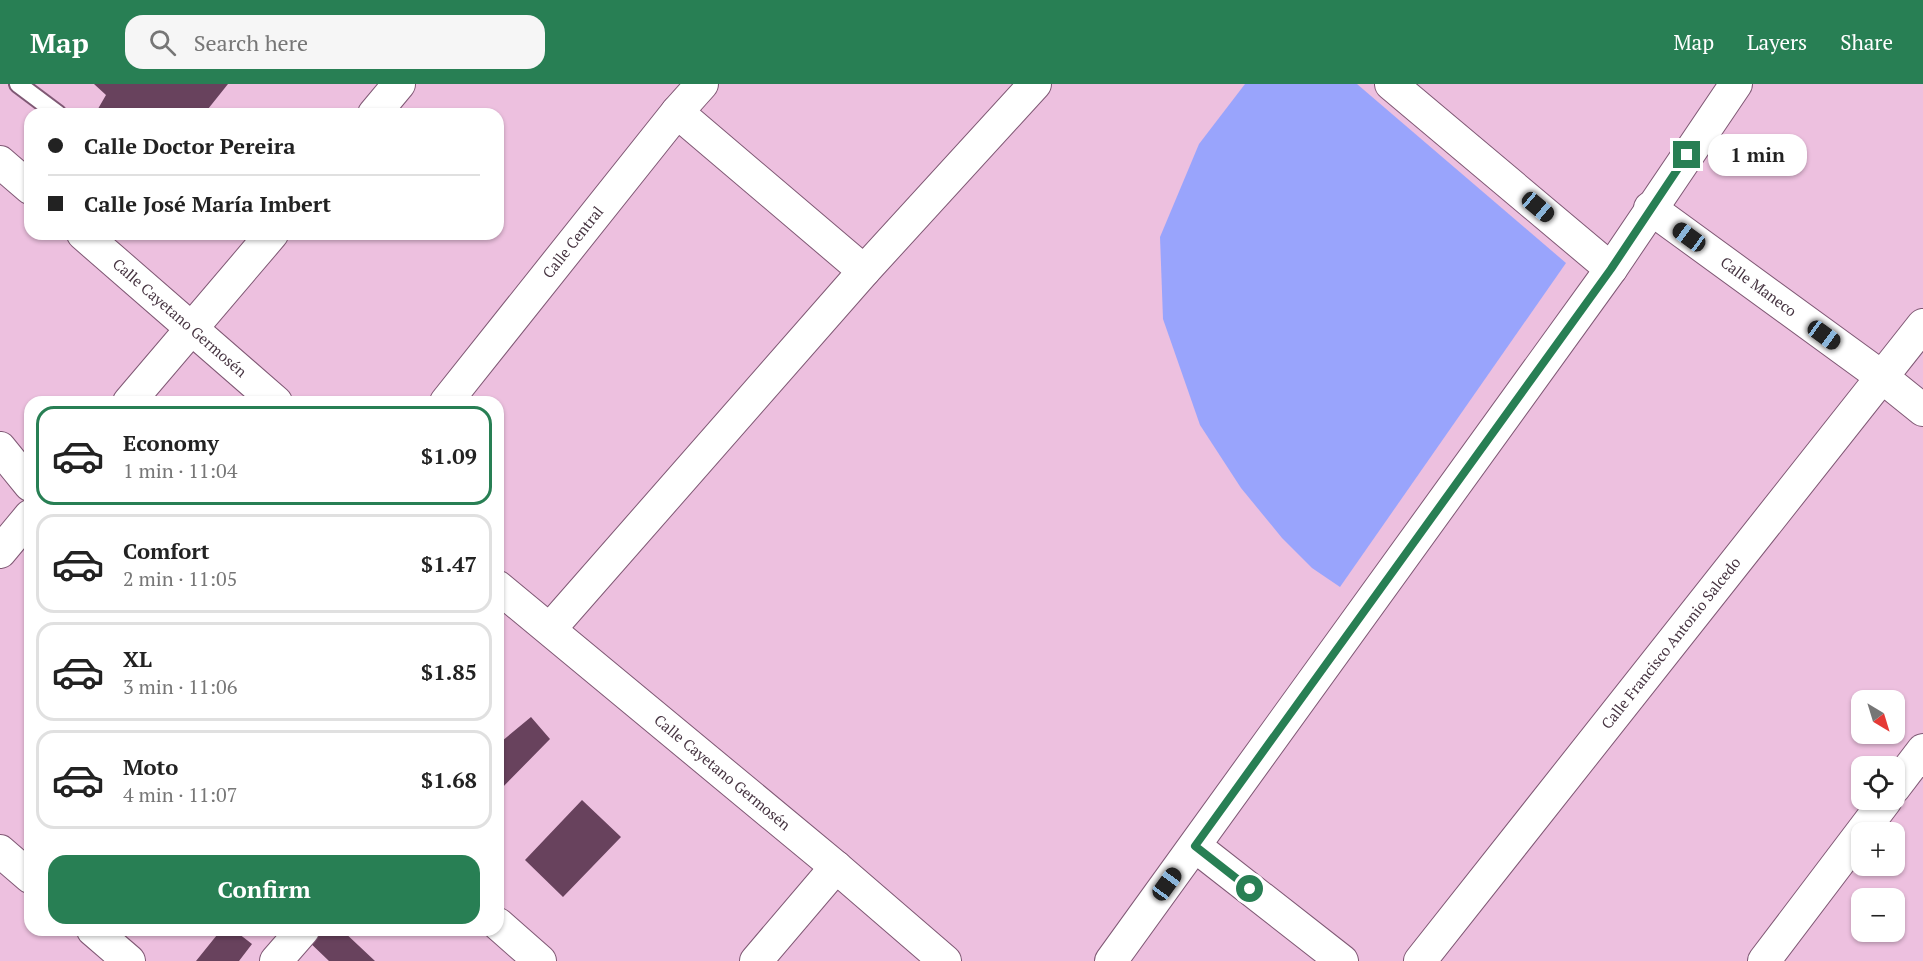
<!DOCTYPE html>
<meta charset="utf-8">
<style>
body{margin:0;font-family:"PT Serif",serif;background:#f6f6f6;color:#222;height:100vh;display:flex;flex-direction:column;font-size:22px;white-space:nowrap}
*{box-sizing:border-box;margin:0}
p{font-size:20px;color:#767676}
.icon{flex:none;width:33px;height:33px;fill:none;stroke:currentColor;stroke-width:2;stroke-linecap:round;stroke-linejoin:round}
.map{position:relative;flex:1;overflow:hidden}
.details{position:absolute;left:24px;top:312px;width:480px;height:540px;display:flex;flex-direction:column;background:#fff;border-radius:18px;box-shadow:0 2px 4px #0004}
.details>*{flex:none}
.guide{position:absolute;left:24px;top:24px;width:480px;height:132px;border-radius:18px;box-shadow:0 2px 4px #0004;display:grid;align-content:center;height:132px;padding:0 24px;background:#fff}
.needle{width:39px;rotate:142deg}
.buttons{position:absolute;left:1851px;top:606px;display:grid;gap:12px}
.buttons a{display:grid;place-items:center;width:54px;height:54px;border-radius:12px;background:#fff;box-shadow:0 2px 4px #0004;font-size:30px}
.end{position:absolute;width:27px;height:27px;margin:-14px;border:8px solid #287f54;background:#fff;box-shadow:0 0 0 3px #fff}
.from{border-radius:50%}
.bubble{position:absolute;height:42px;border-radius:18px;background:#fff;box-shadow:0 2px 4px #0004;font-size:20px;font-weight:700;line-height:42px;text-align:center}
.car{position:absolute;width:18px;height:36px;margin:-18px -9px;border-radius:8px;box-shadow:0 0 4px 2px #0007;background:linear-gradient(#222 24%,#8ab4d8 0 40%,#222 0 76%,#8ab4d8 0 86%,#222 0)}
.guide b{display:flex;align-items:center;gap:21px;height:57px;font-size:22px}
.guide b+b{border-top:2px solid #e0e0e0}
.guide i{width:15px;height:15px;background:#222}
ul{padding:10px 0 0;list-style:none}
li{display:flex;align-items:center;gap:18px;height:99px;margin:0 12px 9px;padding:0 12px;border:3px solid #e0e0e0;border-radius:18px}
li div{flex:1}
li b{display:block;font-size:22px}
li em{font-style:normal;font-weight:700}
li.active{border-color:#287f54}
li>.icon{width:54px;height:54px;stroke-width:1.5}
.button{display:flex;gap:12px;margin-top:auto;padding:12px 24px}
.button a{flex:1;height:69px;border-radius:18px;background:#287f54;color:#fff;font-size:24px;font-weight:700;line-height:69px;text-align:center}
header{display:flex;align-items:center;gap:36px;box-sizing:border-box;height:84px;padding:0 30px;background:#287f54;color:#fff}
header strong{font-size:28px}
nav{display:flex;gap:33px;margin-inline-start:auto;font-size:21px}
.search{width:420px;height:54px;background:#f6f6f6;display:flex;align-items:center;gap:15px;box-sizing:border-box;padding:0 21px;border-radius:18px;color:#767676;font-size:22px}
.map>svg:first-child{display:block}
</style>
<header>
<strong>Map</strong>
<div class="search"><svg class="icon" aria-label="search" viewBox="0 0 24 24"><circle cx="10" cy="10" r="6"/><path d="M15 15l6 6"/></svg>Search here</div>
<nav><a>Map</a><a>Layers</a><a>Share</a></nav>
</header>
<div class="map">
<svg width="1923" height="877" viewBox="0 0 1923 877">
<rect width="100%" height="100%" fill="#edc0df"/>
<!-- green -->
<path fill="#99a4fc" d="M1245 0H1357L1566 179 1340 503 1312 484 1282 454 1241 404 1200 341 1163 235 1160 153 1199 60Z"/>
<!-- building -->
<path fill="#68425d" d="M94 0H228L204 30H95L106 11Z
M531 633 550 655 498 708V653L502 657Z
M582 716 621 753 563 813 525 776Z
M221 846H234L252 860 239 877H196Z
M313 846H342L375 877H329L305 854Z"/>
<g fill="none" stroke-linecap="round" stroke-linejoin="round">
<defs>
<path id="service" d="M18 0 58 30"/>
<g id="minor">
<path d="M1391 0 1611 185"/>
<path d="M677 28 864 187"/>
<path d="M374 30 399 0"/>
<path d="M0 78 30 104"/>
<path id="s1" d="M1650 124 1882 293 1923 326"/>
<path id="s2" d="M83 150 276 318"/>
<path d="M129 318 272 150"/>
<path id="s3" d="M446 318 677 28 702 0"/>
<path d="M0 364 30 401"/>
<path d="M0 468 30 432"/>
<path id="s4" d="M498 503 836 783 945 877"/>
<path d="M550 545 864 187 1035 0"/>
<path d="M1894 704 1923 666"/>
<path d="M1195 762 1342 877"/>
<path d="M0 767 30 793"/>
<path d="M498 840 540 877"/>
<path d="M93 846 129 877"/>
<path d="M276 877 303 846"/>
<path d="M756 877 836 783"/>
<path d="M1111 877 1611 185 1736 0"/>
<path id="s5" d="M1420 877 1923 241"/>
<path d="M1764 877 1886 716"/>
</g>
</defs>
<!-- service casing -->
<use href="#service" stroke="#7f5874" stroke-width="20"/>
<!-- minor casing -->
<use href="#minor" stroke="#7f5874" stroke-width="34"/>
<!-- service -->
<use href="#service" stroke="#fff" stroke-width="16"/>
<!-- minor -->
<use href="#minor" stroke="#fff" stroke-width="32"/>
</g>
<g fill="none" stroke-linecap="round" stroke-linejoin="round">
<!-- route -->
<path stroke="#287f54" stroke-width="8" d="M1250 805 1195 762 1611 185 1687 71"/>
</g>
<g text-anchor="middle" stroke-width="6" stroke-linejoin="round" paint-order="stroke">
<!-- street labels -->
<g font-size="15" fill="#463441" stroke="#facded">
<text dy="5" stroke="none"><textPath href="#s3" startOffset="204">Calle Central</textPath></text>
<text dy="5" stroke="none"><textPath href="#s1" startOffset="134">Calle Maneco</textPath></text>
<text dy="5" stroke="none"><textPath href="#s2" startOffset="128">Calle Cayetano Germosén</textPath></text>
<text dy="5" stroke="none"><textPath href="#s5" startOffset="405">Calle Francisco Antonio Salcedo</textPath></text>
<text dy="5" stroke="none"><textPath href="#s4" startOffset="291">Calle Cayetano Germosén</textPath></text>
</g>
</g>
</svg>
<div class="buttons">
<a><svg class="needle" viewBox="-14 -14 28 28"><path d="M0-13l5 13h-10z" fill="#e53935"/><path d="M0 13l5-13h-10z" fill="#767676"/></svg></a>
<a><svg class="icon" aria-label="locate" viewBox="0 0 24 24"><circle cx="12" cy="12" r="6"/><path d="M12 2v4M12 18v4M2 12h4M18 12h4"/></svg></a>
<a>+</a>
<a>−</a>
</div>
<i class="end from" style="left:1250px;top:805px"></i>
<i class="end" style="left:1687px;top:71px"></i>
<div class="bubble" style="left:1708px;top:50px;width:99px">1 min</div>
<i class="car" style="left:1538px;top:123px;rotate:130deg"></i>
<i class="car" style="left:1689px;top:153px;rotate:306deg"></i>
<i class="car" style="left:1824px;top:251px;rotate:126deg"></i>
<i class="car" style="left:1167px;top:800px;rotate:36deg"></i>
<div class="guide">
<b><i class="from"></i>Calle Doctor Pereira</b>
<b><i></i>Calle José María Imbert</b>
</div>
<section class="details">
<ul>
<li class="active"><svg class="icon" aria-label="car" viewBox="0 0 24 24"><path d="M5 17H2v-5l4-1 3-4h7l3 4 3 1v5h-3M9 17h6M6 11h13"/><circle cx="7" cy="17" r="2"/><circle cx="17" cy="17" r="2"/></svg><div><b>Economy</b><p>1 min · 11:04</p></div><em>$1.09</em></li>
<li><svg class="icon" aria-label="car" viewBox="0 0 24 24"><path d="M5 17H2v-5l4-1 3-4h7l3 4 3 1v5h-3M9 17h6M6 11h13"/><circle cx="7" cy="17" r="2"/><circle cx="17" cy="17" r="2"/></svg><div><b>Comfort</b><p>2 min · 11:05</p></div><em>$1.47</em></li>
<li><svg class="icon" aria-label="car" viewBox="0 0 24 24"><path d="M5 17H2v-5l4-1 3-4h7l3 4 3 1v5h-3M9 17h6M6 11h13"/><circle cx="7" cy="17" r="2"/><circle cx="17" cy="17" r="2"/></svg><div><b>XL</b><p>3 min · 11:06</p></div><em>$1.85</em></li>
<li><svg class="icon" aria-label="car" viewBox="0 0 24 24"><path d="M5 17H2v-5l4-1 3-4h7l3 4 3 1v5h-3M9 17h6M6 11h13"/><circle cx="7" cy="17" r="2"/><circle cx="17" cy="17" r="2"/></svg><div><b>Moto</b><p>4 min · 11:07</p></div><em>$1.68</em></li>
</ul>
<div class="button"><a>Confirm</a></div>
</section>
</div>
